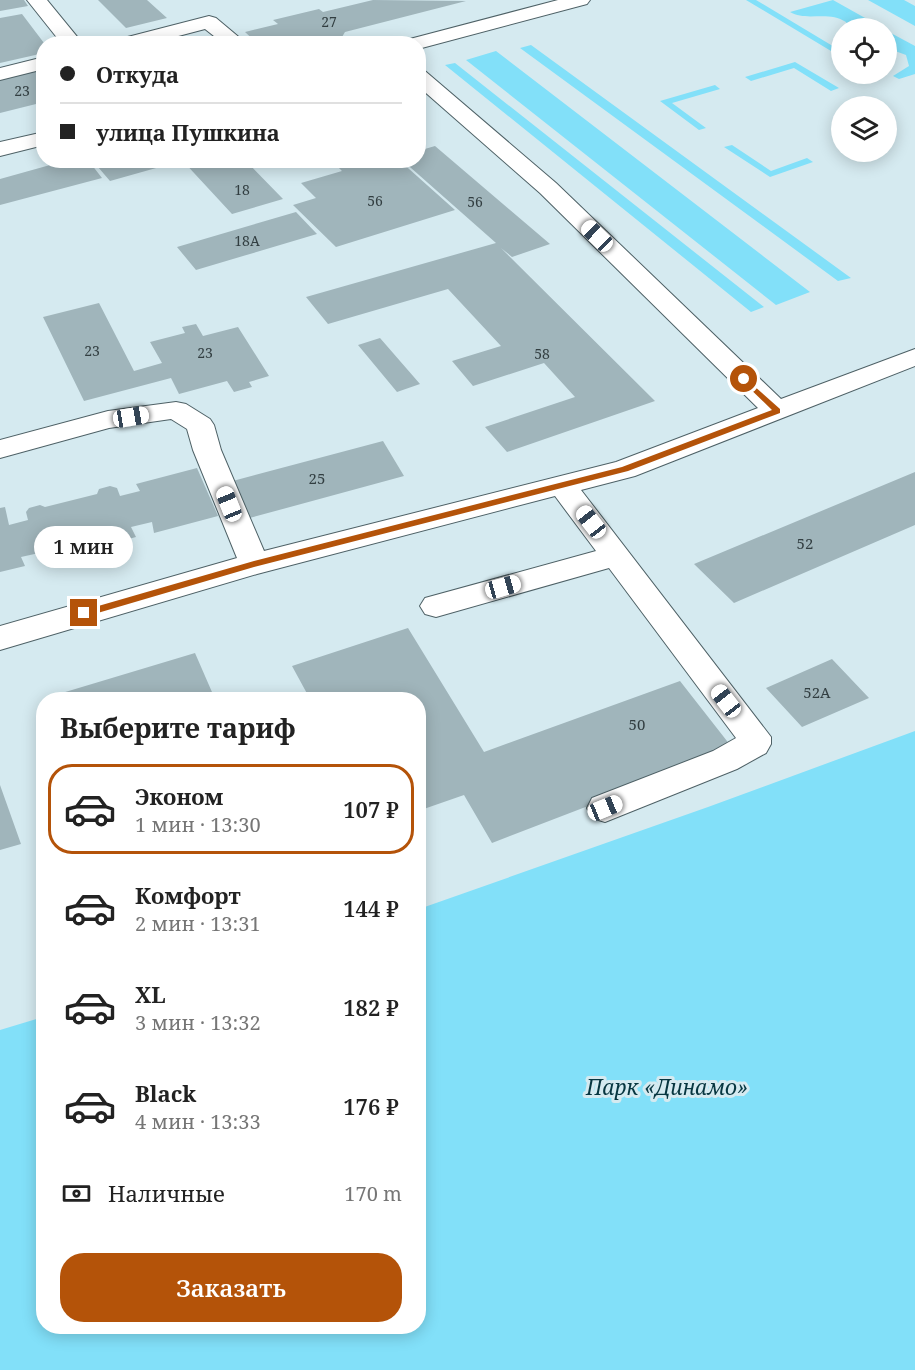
<!DOCTYPE html>
<html lang="ru">
<meta charset="utf-8">
<style>
body{margin:0;font-family:"Noto Serif",serif;background:#f2f2f2;color:#222;height:100vh;display:flex;flex-direction:column;font-size:22px;white-space:nowrap}
*{box-sizing:border-box;margin:0}
p{font-size:20px;color:#767676}
.icon{flex:none;width:33px;height:33px;fill:none;stroke:currentColor;stroke-width:2;stroke-linecap:round;stroke-linejoin:round}
.map{position:relative;flex:1;overflow:hidden}
.details{position:absolute;left:36px;top:692px;width:390px;height:642px;display:flex;flex-direction:column;background:#fff;border-radius:24px;box-shadow:0 3px 15px #0003}
.details>*{flex:none}
.top-card{position:absolute;left:36px;top:36px;width:390px;height:132px;border-radius:24px;box-shadow:0 3px 15px #0003;display:grid;align-content:center;height:132px;padding:0 24px;background:#fff}
.tools{position:absolute;left:831px;top:18px;display:grid;gap:12px}
.tools a{display:grid;place-items:center;width:66px;height:66px;border-radius:50%;background:#fff;box-shadow:0 3px 15px #0003;font-size:30px}
.end{position:absolute;width:27px;height:27px;margin:-14px;border:8px solid #b45309;background:#fff;box-shadow:0 0 0 3px #fff}
.from{border-radius:50%}
.bubble{position:absolute;height:42px;border-radius:21px;background:#fff;box-shadow:0 3px 15px #0003;font-size:20px;font-weight:600;line-height:42px;text-align:center}
.car{position:absolute;width:18px;height:36px;margin:-18px -9px;border-radius:8px;box-shadow:0 0 4px 2px #0007;background:linear-gradient(#fff 24%,#345 0 40%,#fff 0 76%,#345 0 86%,#fff 0)}
.top-card b{display:flex;align-items:center;gap:21px;height:57px;font-size:22px}
.top-card b+b{border-top:2px solid #e0e0e0}
.top-card i{width:15px;height:15px;background:#222}
ul{padding:0;list-style:none}
li{display:flex;align-items:center;gap:18px;height:90px;margin:0 12px 9px;padding:0 12px;border:3px solid transparent;border-radius:24px}
li div{flex:1}
li b{display:block;font-size:22px}
li em{font-style:normal;font-weight:600}
li.current{border-color:#b45309}
li>.icon{width:54px;height:54px;stroke-width:1.5}
h2{padding:0 24px;font-size:27px;line-height:72px}
.pay{display:flex;align-items:center;gap:15px;height:66px;padding:0 24px;font-size:22px}
.pay p{margin-inline-start:auto}
.button{display:flex;gap:12px;margin-top:auto;padding:12px 24px}
.button a{flex:1;height:69px;border-radius:24px;background:#b45309;color:#fff;font-size:24px;font-weight:600;line-height:69px;text-align:center}
.map>svg:first-child{display:block}
</style>
<div class="map">
<svg width="915" height="1370" viewBox="0 0 915 1370">
<rect width="100%" height="100%" fill="#d5eaf0"/>
<!-- green -->
<path fill="#82e0f9" d="M746 0H756L841 51V57Z
M833 0 883 28H849L846 22C828 10 807 22 790 12Z
M868 0H904L915 6V26Z
M889 32 915 46V74L899 79 893 76 909 66 906 55 887 48V33Z
M531 45 851 278 838 281 520 48Z
M496 51 810 292 776 305 466 60Z
M795 62 839 88 831 91 794 68 751 81 745 77Z
M455 63 764 307 751 312 445 65Z
M715 85 720 89 672 103 706 128 699 130 660 101Z
M732 145 771 171 807 158 813 162 770 177 724 147Z
M915 731V1370H0V1030L43 1017 44 1326H418L419 909 708 807Z"/>
<!-- building -->
<path fill="#a0b5bb" d="M0 0H24L28 6 0 11Z
M98 0H147L167 18 126 28Z
M373 0 466 1 345 32 342 37 324 43 258 44 245 32 278 24 273 20 319 9 323 12Z
M22 14 44 43V53L0 63V18Z
M213 37 219 44H192V43Z
M37 71 44 78V102L0 113V80Z
M435 146 550 244 512 257 501 248 655 401 507 452 485 427 575 397 544 363 473 386 452 361 501 346 448 289 328 324 306 297 496 243 402 160H418V151Z
M68 160H88L102 178 0 205V179Z
M92 160H181V161L110 181Z
M182 160H245L283 199 232 214Z
M331 160H399L455 210 336 247 293 205 316 198 301 183 342 171Z
M296 212 317 234 196 270 177 247Z
M99 303 134 371 162 363 150 342 185 333 182 327 196 324 203 336 238 327 269 376 249 382 252 387 234 392 227 381 179 394 171 378 84 401 43 317Z
M380 338 420 384 397 392 358 345Z
M383 441 404 476 246 519 229 482Z
M197 468 218 516 154 533 152 522 131 527 136 537 41 562 39 553 21 557 25 566 0 572V508L5 507 9 525 28 520 26 512 29 508 40 505 45 507 97 494 99 489 110 486 117 488 120 496 140 491 136 484Z
M915 472V525L734 603 694 564Z
M408 628 484 752 680 681 734 750 492 843 464 795 418 811V699H310L292 666Z
M195 653 215 699H53L52 696Z
M832 659 869 698 802 727 766 688Z
M0 785 21 844 0 850Z"/>
<g fill="none" stroke-linecap="round" stroke-linejoin="round">
<defs>
<path id="minor" d="M27 0H47L83 44H62Z
M558 0H590L587 4 418 49V44H403L406 40Z
M209 16 216 18 247 44H224L205 29 148 44H113L116 40Z
M44 57V69L0 80V68Z
M418 69 425 71 556 183 781 399 915 349V366L635 476 581 490 771 737V744L766 753 737 769 605 822 592 818 587 808 592 798 713 751 736 738 609 568 436 617 425 614 420 606 425 598 596 551 555 496 257 574 0 650V626L237 558 193 450 187 429 171 419 109 428 0 458V440L108 411 176 402 186 404 210 419 214 425 221 450 264 551 616 462 758 408 540 193 418 86Z
M44 132V145L0 156V142Z"/>
</defs>
<!-- minor casing -->
<use href="#minor" stroke="#4e6166" stroke-width="2"/>
<!-- minor -->
<use href="#minor" fill="#fff" fill-rule="evenodd"/>
</g>
<!-- route -->
<path fill="#b45309" d="M744 377 780 409V413L628 471 254 567 84 617 80 613 81 611 254 561 622 467 772 410 742 381 740 379Z"/>
<g text-anchor="middle" stroke-width="6" stroke-linejoin="round" paint-order="stroke">
<!-- far-number labels -->
<g font-size="14" fill="#323e41">
<text x="329" y="27">27</text>
<text x="22" y="96">23</text>
<text x="242" y="195">18</text>
<text x="375" y="206">56</text>
<text x="475" y="207">56</text>
<text x="247" y="246">18А</text>
<text x="92" y="356">23</text>
<text x="205" y="358">23</text>
<text x="542" y="359">58</text>
</g>
<!-- number labels -->
<g font-size="15" fill="#323e41">
<text x="317" y="484">25</text>
<text x="805" y="549">52</text>
<text x="817" y="698">52А</text>
<text x="637" y="730">50</text>
</g>
<!-- near-park labels -->
<g font-size="21" font-style="italic" fill="#073640" stroke="#d5eaf0">
<text x="667" y="1095">Парк «Динамо»</text>
</g>
</g>
</svg>
<div class="tools">
<a><svg class="icon" aria-label="locate" viewBox="0 0 24 24"><circle cx="12" cy="12" r="6"/><path d="M12 2v4M12 18v4M2 12h4M18 12h4"/></svg></a>
<a><svg class="icon" aria-label="layers" viewBox="0 0 24 24"><path d="M12 4l9 5-9 5-9-5zM3 14l9 5 9-5"/></svg></a>
</div>
<i class="end from" style="left:744px;top:379px"></i>
<i class="end" style="left:84px;top:613px"></i>
<div class="bubble" style="left:34px;top:526px;width:99px">1 мин</div>
<i class="car" style="left:597px;top:236px;rotate:314deg"></i>
<i class="car" style="left:131px;top:417px;rotate:81deg"></i>
<i class="car" style="left:229px;top:504px;rotate:338deg"></i>
<i class="car" style="left:591px;top:522px;rotate:322deg"></i>
<i class="car" style="left:503px;top:587px;rotate:74deg"></i>
<i class="car" style="left:726px;top:701px;rotate:322deg"></i>
<i class="car" style="left:605px;top:808px;rotate:68deg"></i>
<div class="top-card">
<b><i class="from"></i>Откуда</b>
<b><i></i>улица Пушкина</b>
</div>
<section class="details">
<h2>Выберите тариф</h2>
<ul>
<li class="current"><svg class="icon" aria-label="car" viewBox="0 0 24 24"><path d="M5 17H2v-5l4-1 3-4h7l3 4 3 1v5h-3M9 17h6M6 11h13"/><circle cx="7" cy="17" r="2"/><circle cx="17" cy="17" r="2"/></svg><div><b>Эконом</b><p>1 мин · 13:30</p></div><em>107 ₽</em></li>
<li><svg class="icon" aria-label="car" viewBox="0 0 24 24"><path d="M5 17H2v-5l4-1 3-4h7l3 4 3 1v5h-3M9 17h6M6 11h13"/><circle cx="7" cy="17" r="2"/><circle cx="17" cy="17" r="2"/></svg><div><b>Комфорт</b><p>2 мин · 13:31</p></div><em>144 ₽</em></li>
<li><svg class="icon" aria-label="car" viewBox="0 0 24 24"><path d="M5 17H2v-5l4-1 3-4h7l3 4 3 1v5h-3M9 17h6M6 11h13"/><circle cx="7" cy="17" r="2"/><circle cx="17" cy="17" r="2"/></svg><div><b>XL</b><p>3 мин · 13:32</p></div><em>182 ₽</em></li>
<li><svg class="icon" aria-label="car" viewBox="0 0 24 24"><path d="M5 17H2v-5l4-1 3-4h7l3 4 3 1v5h-3M9 17h6M6 11h13"/><circle cx="7" cy="17" r="2"/><circle cx="17" cy="17" r="2"/></svg><div><b>Black</b><p>4 мин · 13:33</p></div><em>176 ₽</em></li>
</ul>
<div class="pay"><svg class="icon" aria-label="cash" viewBox="0 0 24 24"><path d="M3 7h18v10H3z"/><circle cx="12" cy="12" r="2"/></svg>Наличные<p>170 m</p></div>
<div class="button"><a>Заказать</a></div>
</section>
</div>
